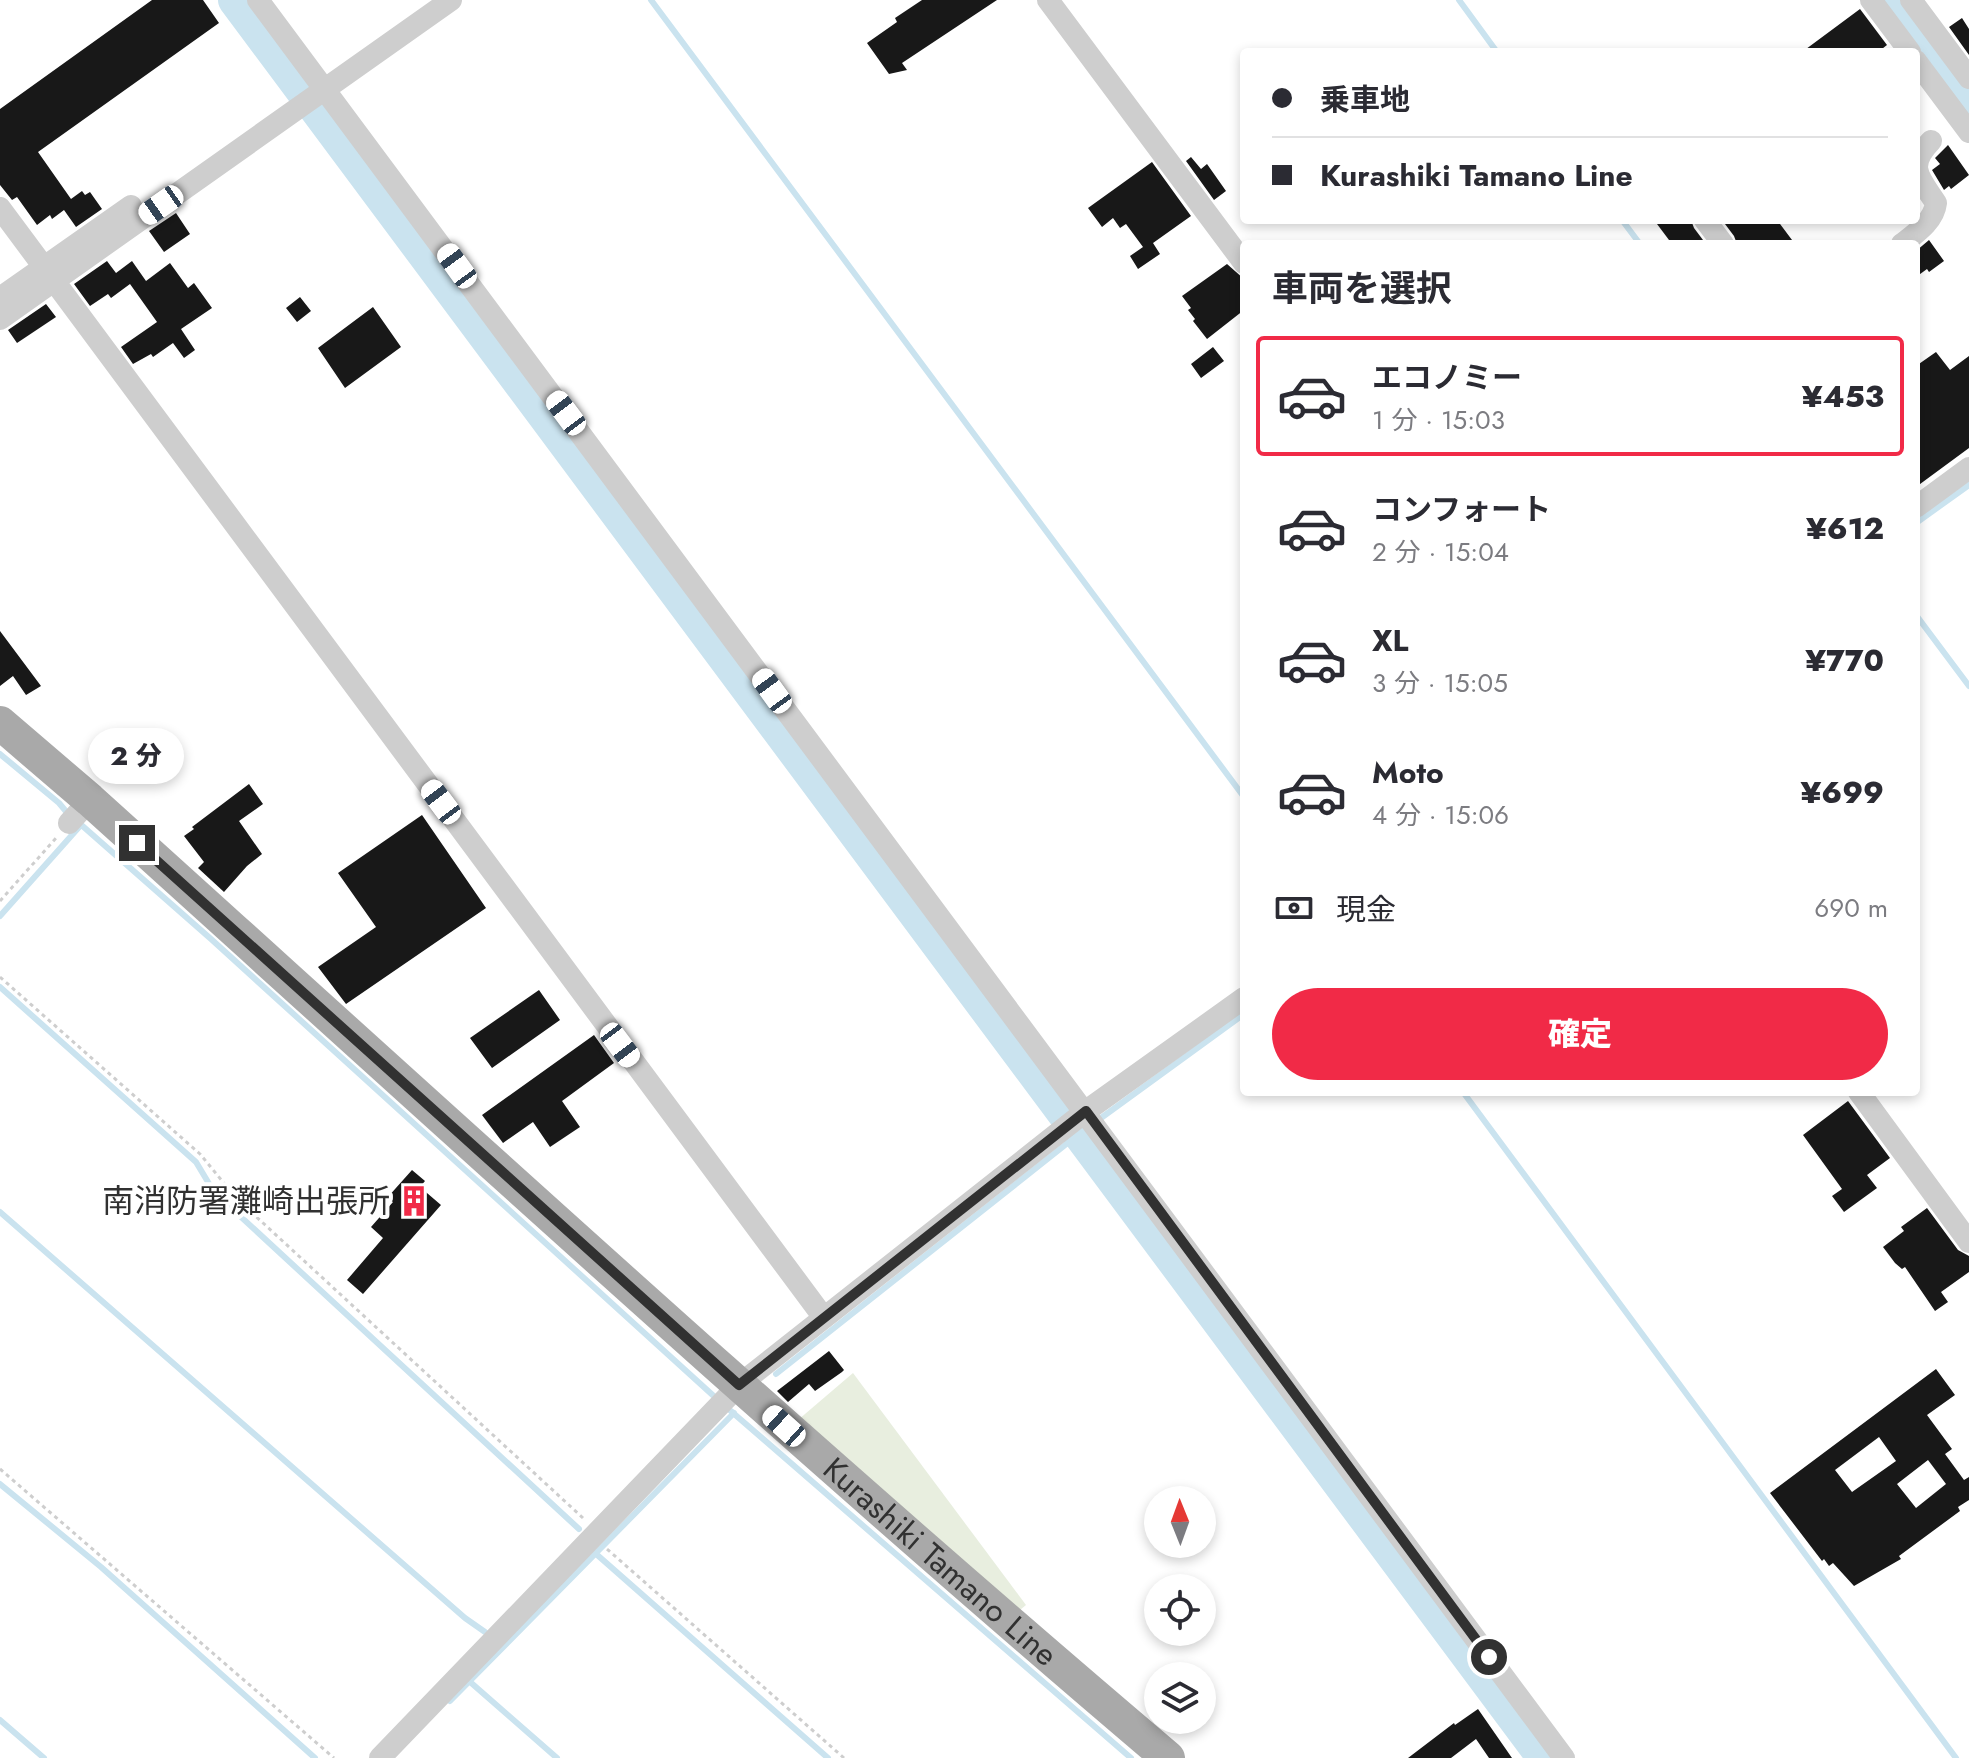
<!DOCTYPE html>
<html lang="ja">
<meta charset="utf-8">
<style>
body{margin:0;font-family:Jost,"Noto Sans JP",sans-serif;background:#f7f7f7;color:#2b2b33;height:100vh;display:flex;flex-direction:column;font-size:30px;white-space:nowrap}
*{box-sizing:border-box;margin:0}
p{font-size:26px;color:#7c7c81}
.icon{flex:none;width:44px;height:44px;fill:none;stroke:currentColor;stroke-width:2;stroke-linecap:round;stroke-linejoin:round}
.map{position:relative;flex:1;overflow:hidden}
.side{position:absolute;left:1240px;top:240px;width:680px;height:856px;display:flex;flex-direction:column;background:#fff;border-radius:8px;box-shadow:0 4px 12px #0003}
.side>*{flex:none}
.hud{position:absolute;left:1240px;top:48px;width:680px;height:176px;border-radius:8px;box-shadow:0 4px 12px #0003;display:grid;align-content:center;height:176px;padding:0 32px;background:#fff}
.needle{width:52px;rotate:359deg}
.controls{position:absolute;left:1144px;top:1486px;display:grid;gap:16px}
.controls a{display:grid;place-items:center;width:72px;height:72px;border-radius:50%;background:#fff;box-shadow:0 4px 12px #0003;font-size:40px}
.end{position:absolute;width:36px;height:36px;margin:-18px;border:10px solid #313131;background:#fff;box-shadow:0 0 0 4px #fff}
.from{border-radius:50%}
.bubble{position:absolute;height:56px;border-radius:28px;background:#fff;box-shadow:0 4px 12px #0003;font-size:26px;font-weight:800;line-height:56px;text-align:center}
.car{position:absolute;width:24px;height:48px;margin:-24px -12px;border-radius:10px;box-shadow:0 0 6px 2px #0007;background:linear-gradient(#fff 24%,#345 0 40%,#fff 0 76%,#345 0 86%,#fff 0)}
.hud b{display:flex;align-items:center;gap:28px;height:76px;font-size:30px}
.hud b+b{border-top:2px solid #e1e1e2}
.hud i{width:20px;height:20px;background:#2b2b33}
ul{padding:0;list-style:none}
li{display:flex;align-items:center;gap:24px;height:120px;margin:0 16px 12px;padding:0 16px;border:4px solid transparent;border-radius:8px}
li div{flex:1}
li b{display:block;font-size:30px}
li em{font-style:normal;font-weight:800}
li.selected{border-color:#f12a47}
li>.icon{width:72px;height:72px;stroke-width:1.5}
h2{padding:0 32px;font-size:36px;line-height:96px}
.pay{display:flex;align-items:center;gap:20px;height:88px;padding:0 32px;font-size:30px}
.pay p{margin-inline-start:auto}
.primary-button{display:flex;gap:16px;margin-top:auto;padding:16px 32px}
.primary-button a{flex:1;height:92px;border-radius:48px;background:#f12a47;color:#fff;font-size:32px;font-weight:800;line-height:92px;text-align:center}
.map>svg:first-child{display:block}
</style>
<div class="map">
<svg width="1969" height="1758" viewBox="0 0 1969 1758">
<rect width="100%" height="100%" fill="#fff"/>
<!-- green -->
<path fill="#e8eedf" d="M853 1373 1026 1605 1020 1610 798 1420Z"/>
<g fill="none" stroke-linecap="round" stroke-linejoin="round">
<!-- stream -->
<path stroke="#cae3ef" stroke-width="6" d="M651 0 1244 797
M1459 0 1497 52
M1622 220 1640 244
M1916 523 1969 485
M1916 615 1969 686
M0 754 59 803 69 815
M78 822 211 939 717 1399
M0 916 80 826
M0 987 196 1162 214 1192 579 1529
M1463 1092 1956 1758
M0 1212 465 1618 485 1632
M776 1374 1079 1134 1244 1014
M725 1406 1131 1758
M0 1484 101 1567 315 1758
M595 1553 828 1758
M469 1681 557 1758
M450 1701 734 1413
M0 1720 44 1758"/>
<!-- river -->
<path stroke="#cae3ef" stroke-width="34" d="M235 0 1544 1758
M1891 0 1969 106"/>
</g>
<!-- building -->
<path fill="#181818" fill-rule="evenodd" d="M152 0H203L219 23 38 152 71 199 82 191 85 195 90 192 102 209 76 227 64 210 52 219 50 215 37 225 17 197 12 200 0 185V109Z
M922 0H997L902 63 907 70 889 74 867 43 897 22 895 18Z
M1860 9 1887 45 1878 52H1802Z
M1962 18 1969 29V55L1949 27Z
M1948 145 1969 175 1951 189 1949 186 1944 190 1932 170 1940 164 1935 158Z
M1191 157 1201 169 1207 164 1226 191 1214 200 1186 161Z
M1152 162 1191 216 1153 243 1160 254 1138 269 1130 256 1143 247 1126 224 1120 228 1113 218 1102 227 1088 208Z
M176 213 190 234 164 252 149 231Z
M1654 220H1691L1694 228 1706 244H1672Z
M1722 220H1777L1795 244H1737L1734 236Z
M1929 240 1944 261 1929 272 1927 269 1916 277V251Z
M107 261 116 273 132 261 146 281 170 263 188 288 194 283 212 308 181 329 195 350 184 358 173 343 153 357 151 354 133 364 121 347 157 322 130 284 111 298 108 294 90 306 74 284Z
M1227 264 1244 279V310L1207 339 1193 321 1195 319 1188 310 1191 308 1182 296Z
M300 297 311 311 297 322 286 308Z
M46 304 56 317 17 343 8 330Z
M373 307 401 347 345 388 318 348Z
M1213 347 1224 361 1201 378 1191 364Z
M1936 352 1950 370 1969 356V448L1916 487V366Z
M0 631 41 686 26 695 13 676 0 686Z
M249 784 263 804 239 821 262 854 247 866 224 892 198 868 204 862 184 836 194 829 192 827Z
M422 815 486 908 346 1004 318 967 376 927 338 873Z
M539 990 560 1020 492 1068 470 1038Z
M594 1035 614 1063 562 1101 580 1127 550 1147 533 1122 503 1143 482 1115Z
M1848 1101 1890 1158 1867 1175 1877 1188 1844 1212 1832 1196 1842 1189 1803 1135Z
M412 1170 425 1181 420 1187 441 1205 363 1294 347 1280 383 1238 371 1227 393 1202 387 1198Z
M1927 1208 1958 1250 1969 1256V1272L1941 1292 1948 1302 1935 1311 1905 1267 1902 1269 1895 1263 1883 1247 1904 1231 1901 1227Z
M829 1351 844 1370 842 1372 815 1391 809 1384 788 1402 777 1391Z
M1936 1369 1955 1395 1927 1415 1952 1449 1945 1454 1964 1480 1969 1477V1500L1958 1507 1960 1511 1899 1556 1901 1559 1854 1586 1833 1563 1829 1566 1824 1559 1822 1561 1770 1493ZM1879 1437 1896 1461 1852 1492 1835 1470ZM1928 1460 1946 1484 1916 1508 1897 1484Z
M1478 1709 1512 1758H1489L1476 1739 1451 1758H1408L1454 1723 1455 1725Z"/>
<g fill="none" stroke-linecap="round" stroke-linejoin="round">
<!-- path -->
<path stroke="#cecece" stroke-width="3" stroke-dasharray="4 4" stroke-linecap="butt" d="M0 901 56 838
M0 977 200 1154 237 1199 583 1518
M0 1469 334 1758
M607 1549 844 1758"/>
<!-- minor -->
<path stroke="#cecece" stroke-width="22" d="M258 0 1564 1758
M1048 0 1244 263
M1871 0 1910 52
M1911 0 1969 78
M1916 61 1969 132
M0 208 824 1318
M1705 220 1723 244
M1902 244C1916 233 1934 221 1936 203 1919 177 1906 167 1931 141
M0 298 131 206
M0 319 451 0
M1916 507 1969 468
M69 823 90 800
M1859 1092 1969 1242
M380 1758 739 1385 1086 1111 1244 998"/>
<!-- primary -->
<path stroke="#a9a9a9" stroke-width="34" id="s1" d="M0 723 90 800C447 1122 801 1447 1168 1758"/>
</g>
<g fill="none" stroke-linecap="round" stroke-linejoin="round">
<!-- route -->
<path stroke="#313131" stroke-width="10" d="M137 843 739 1385 1086 1111 1489 1657"/>
</g>
<!-- icons -->
<defs>
<symbol id="building-bare" viewBox="-9 -9 18 18"><path d="M-4-6H4V6H1V3H-1V6H-4ZM-2.5-4.3h1.7v1.8h-1.7ZM.8-4.3h1.7v1.8H.8ZM-2.5-1h1.7V.8h-1.7ZM.8-1h1.7V.8H.8Z" fill="#f12a47" stroke="#fff" stroke-width="2.5" paint-order="stroke"/></symbol>
</defs>
<g fill-rule="evenodd">
<use href="#building-bare" x="392" y="1179" width="44" height="44"/>
</g>
<g text-anchor="middle" stroke-width="8" stroke-linejoin="round" paint-order="stroke">
<!-- poi labels -->
<g font-size="32" fill="#313131" stroke="#fff" text-anchor="end">
<text x="390" y="1212">南消防署灘崎出張所</text>
</g>
<!-- street labels -->
<g font-size="32" fill="#313131" stroke="#fff">
<text dy="11" stroke="none"><textPath href="#s1" startOffset="1260">Kurashiki Tamano Line</textPath></text>
</g>
</g>
</svg>
<div class="controls">
<a><svg class="needle" viewBox="-14 -14 28 28"><path d="M0-13l5 13h-10z" fill="#e53935"/><path d="M0 13l5-13h-10z" fill="#7c7c81"/></svg></a>
<a><svg class="icon" aria-label="locate" viewBox="0 0 24 24"><circle cx="12" cy="12" r="6"/><path d="M12 2v4M12 18v4M2 12h4M18 12h4"/></svg></a>
<a><svg class="icon" aria-label="layers" viewBox="0 0 24 24"><path d="M12 4l9 5-9 5-9-5zM3 14l9 5 9-5"/></svg></a>
</div>
<i class="end from" style="left:1489px;top:1657px"></i>
<i class="end" style="left:137px;top:843px"></i>
<div class="bubble" style="left:88px;top:728px;width:96px">2 分</div>
<i class="car" style="left:161px;top:205px;rotate:235deg"></i>
<i class="car" style="left:457px;top:266px;rotate:324deg"></i>
<i class="car" style="left:566px;top:413px;rotate:323deg"></i>
<i class="car" style="left:772px;top:691px;rotate:324deg"></i>
<i class="car" style="left:441px;top:802px;rotate:323deg"></i>
<i class="car" style="left:620px;top:1045px;rotate:143deg"></i>
<i class="car" style="left:784px;top:1426px;rotate:312deg"></i>
<div class="hud">
<b><i class="from"></i>乗車地</b>
<b><i></i>Kurashiki Tamano Line</b>
</div>
<section class="side">
<h2>車両を選択</h2>
<ul>
<li class="selected"><svg class="icon" aria-label="car" viewBox="0 0 24 24"><path d="M5 17H2v-5l4-1 3-4h7l3 4 3 1v5h-3M9 17h6M6 11h13"/><circle cx="7" cy="17" r="2"/><circle cx="17" cy="17" r="2"/></svg><div><b>エコノミー</b><p>1 分 · 15:03</p></div><em>¥453</em></li>
<li><svg class="icon" aria-label="car" viewBox="0 0 24 24"><path d="M5 17H2v-5l4-1 3-4h7l3 4 3 1v5h-3M9 17h6M6 11h13"/><circle cx="7" cy="17" r="2"/><circle cx="17" cy="17" r="2"/></svg><div><b>コンフォート</b><p>2 分 · 15:04</p></div><em>¥612</em></li>
<li><svg class="icon" aria-label="car" viewBox="0 0 24 24"><path d="M5 17H2v-5l4-1 3-4h7l3 4 3 1v5h-3M9 17h6M6 11h13"/><circle cx="7" cy="17" r="2"/><circle cx="17" cy="17" r="2"/></svg><div><b>XL</b><p>3 分 · 15:05</p></div><em>¥770</em></li>
<li><svg class="icon" aria-label="car" viewBox="0 0 24 24"><path d="M5 17H2v-5l4-1 3-4h7l3 4 3 1v5h-3M9 17h6M6 11h13"/><circle cx="7" cy="17" r="2"/><circle cx="17" cy="17" r="2"/></svg><div><b>Moto</b><p>4 分 · 15:06</p></div><em>¥699</em></li>
</ul>
<div class="pay"><svg class="icon" aria-label="cash" viewBox="0 0 24 24"><path d="M3 7h18v10H3z"/><circle cx="12" cy="12" r="2"/></svg>現金<p>690 m</p></div>
<div class="primary-button"><a>確定</a></div>
</section>
</div>
